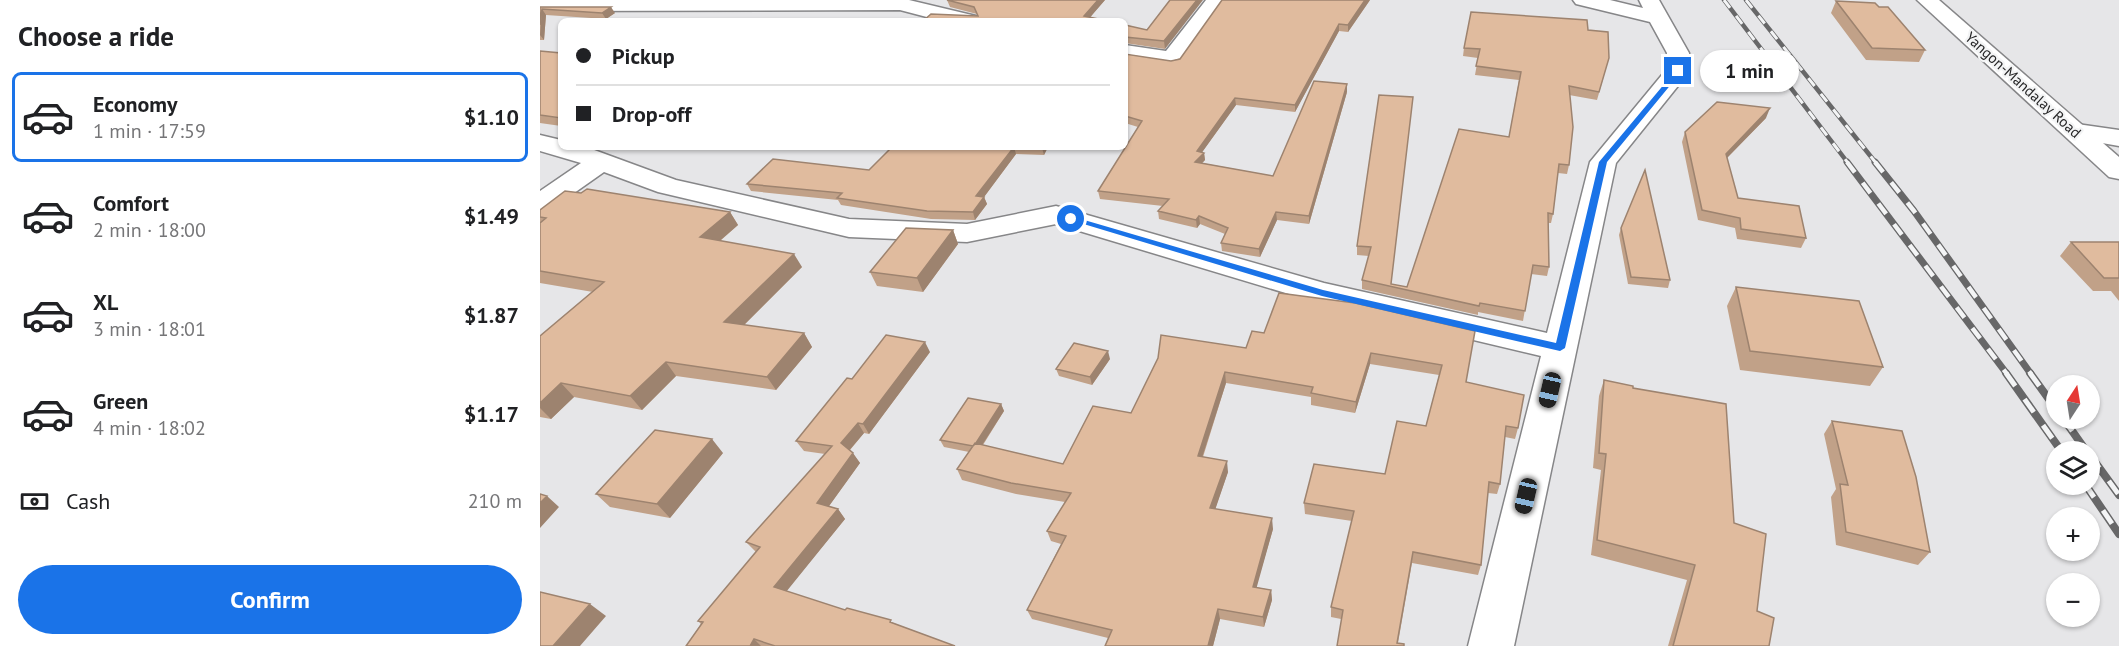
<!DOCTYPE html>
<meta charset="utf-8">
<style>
body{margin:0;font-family:"PT Sans",sans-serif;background:#f2f2f2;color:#202124;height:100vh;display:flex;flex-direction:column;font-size:22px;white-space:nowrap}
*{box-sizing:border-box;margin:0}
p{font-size:20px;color:#757577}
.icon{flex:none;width:33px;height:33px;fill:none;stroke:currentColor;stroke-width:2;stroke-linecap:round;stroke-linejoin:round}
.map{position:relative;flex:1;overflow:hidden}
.side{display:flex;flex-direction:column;background:#fff;width:540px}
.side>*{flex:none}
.top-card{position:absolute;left:18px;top:18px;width:570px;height:132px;border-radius:9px;box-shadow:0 2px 4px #0004;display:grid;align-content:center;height:132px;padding:0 18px;background:#fff}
.needle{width:39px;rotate:12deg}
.fabs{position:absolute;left:1506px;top:375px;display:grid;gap:12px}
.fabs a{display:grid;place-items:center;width:54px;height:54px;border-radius:50%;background:#fff;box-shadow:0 2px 4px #0004;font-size:30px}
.end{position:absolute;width:27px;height:27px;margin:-14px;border:8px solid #1a73e8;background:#fff;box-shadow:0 0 0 3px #fff}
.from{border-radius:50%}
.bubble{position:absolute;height:42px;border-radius:21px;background:#fff;box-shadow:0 2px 4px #0004;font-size:20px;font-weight:800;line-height:42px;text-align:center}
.car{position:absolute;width:18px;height:36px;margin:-18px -9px;border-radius:8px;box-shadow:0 0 4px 2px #0007;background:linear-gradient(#222 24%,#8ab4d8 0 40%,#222 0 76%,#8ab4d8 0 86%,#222 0)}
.top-card b{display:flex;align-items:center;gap:21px;height:57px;font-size:22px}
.top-card b+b{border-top:2px solid #e0e0e0}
.top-card i{width:15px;height:15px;background:#202124}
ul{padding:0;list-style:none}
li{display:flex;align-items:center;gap:18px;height:90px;margin:0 12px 9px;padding:0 6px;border:3px solid transparent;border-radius:9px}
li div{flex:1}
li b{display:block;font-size:22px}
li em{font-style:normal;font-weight:800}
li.on{border-color:#1a73e8}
li>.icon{width:54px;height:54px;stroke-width:1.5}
h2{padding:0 18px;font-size:27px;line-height:72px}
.pay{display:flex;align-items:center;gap:15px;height:66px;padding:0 18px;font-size:22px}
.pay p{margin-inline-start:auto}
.cta{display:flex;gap:12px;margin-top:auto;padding:12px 18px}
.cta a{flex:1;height:69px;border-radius:36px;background:#1a73e8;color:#fff;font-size:24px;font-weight:800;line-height:69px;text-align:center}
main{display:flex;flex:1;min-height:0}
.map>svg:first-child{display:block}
</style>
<main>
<section class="side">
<h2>Choose a ride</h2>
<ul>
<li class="on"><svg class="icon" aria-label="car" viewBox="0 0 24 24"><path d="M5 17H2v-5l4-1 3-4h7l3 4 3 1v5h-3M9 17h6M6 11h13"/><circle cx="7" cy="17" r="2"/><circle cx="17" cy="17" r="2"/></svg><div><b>Economy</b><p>1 min · 17:59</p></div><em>$1.10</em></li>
<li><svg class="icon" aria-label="car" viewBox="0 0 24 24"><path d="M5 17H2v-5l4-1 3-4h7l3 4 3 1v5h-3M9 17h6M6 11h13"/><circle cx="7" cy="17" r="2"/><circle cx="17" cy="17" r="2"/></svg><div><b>Comfort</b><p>2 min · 18:00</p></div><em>$1.49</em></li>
<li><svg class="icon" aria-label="car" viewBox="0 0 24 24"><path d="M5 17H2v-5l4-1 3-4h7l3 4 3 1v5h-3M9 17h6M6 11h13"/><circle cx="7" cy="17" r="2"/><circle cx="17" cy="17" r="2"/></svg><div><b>XL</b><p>3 min · 18:01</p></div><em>$1.87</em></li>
<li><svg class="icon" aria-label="car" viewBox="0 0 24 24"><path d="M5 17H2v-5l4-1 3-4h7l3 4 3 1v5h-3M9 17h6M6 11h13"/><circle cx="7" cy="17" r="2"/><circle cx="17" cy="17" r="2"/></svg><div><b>Green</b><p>4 min · 18:02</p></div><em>$1.17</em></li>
</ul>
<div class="pay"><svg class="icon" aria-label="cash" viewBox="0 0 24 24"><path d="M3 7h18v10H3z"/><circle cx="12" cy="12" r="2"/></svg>Cash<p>210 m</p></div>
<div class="cta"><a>Confirm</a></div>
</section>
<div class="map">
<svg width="1579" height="646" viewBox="0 0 1579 646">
<rect width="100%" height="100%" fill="#e6e6e8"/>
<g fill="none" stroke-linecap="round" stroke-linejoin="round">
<defs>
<path id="street" d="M0 0H369L436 16 439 21H402L360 10 0 11Z
M666 0H687L640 64 632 66 585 59V45L626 51Z
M1033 0H1070L1103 8 1099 0H1119L1149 53 1150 71 1076 163 974 646H928L1001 356 782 304 516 224 427 242 309 237 118 192 64 172 10 210 0 213V191L41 163 0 151V135L21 140V147H46L136 180 309 219 427 224 516 206 784 283 1007 333 1050 162 1126 70 1127 53 1110 22 1036 4Z
M1537 124 1579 130V146L1528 137 1524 132 1528 127Z"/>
<path id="highway" d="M1377 0H1399L1579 157V179L1569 177Z"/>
</defs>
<!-- street casing -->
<use href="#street" stroke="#868688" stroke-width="3"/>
<!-- highway casing -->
<use href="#highway" stroke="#868688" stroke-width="3"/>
<!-- street -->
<use href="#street" fill="#fff" fill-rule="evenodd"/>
<!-- highway -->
<use href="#highway" fill="#fff" fill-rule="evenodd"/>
<defs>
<path id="rail-far2" d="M1184 0 1308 163
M1206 0 1336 163"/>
<path id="rail-far1" d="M1307 162 1467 374
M1335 162 1374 211 1491 374"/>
<path id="rail" d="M1466 373 1522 452
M1490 373 1516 409
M1523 418 1547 452
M1550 455 1579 495
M1545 484 1579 534"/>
</defs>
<!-- rail-far2 casing -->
<use href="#rail-far2" stroke="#676768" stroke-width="4.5"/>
<!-- rail-far1 casing -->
<use href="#rail-far1" stroke="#676768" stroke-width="7"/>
<!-- rail casing -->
<use href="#rail" stroke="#676768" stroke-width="8"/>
<!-- rail-far2 -->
<use href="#rail-far2" stroke="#f3f4f5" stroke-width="3" stroke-dasharray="10" stroke-linecap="butt"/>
<!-- rail-far1 -->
<use href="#rail-far1" stroke="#f3f4f5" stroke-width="4.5" stroke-dasharray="13" stroke-linecap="butt"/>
<!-- rail -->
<use href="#rail" stroke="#f3f4f5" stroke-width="5" stroke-dasharray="16" stroke-linecap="butt"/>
</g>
<!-- wall -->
<path fill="#c1a188" d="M407 0H565L550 17 437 16V14L410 7Z
M630 0 625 49 585 43V25L607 30Z
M830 0 808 32 799 31 755 112 696 105 662 152 664 153 665 160 662 163 733 176 807 92 769 224 737 220 720 257 682 251 681 243 685 234 660 224 657 228 619 219 618 211 623 206 560 199 558 191 598 127 585 123V54L631 61Z
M1296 1 1385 50 1379 62 1326 60 1291 13Z
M0 7 75 13 66 19 6 15 4 40H0Z
M1048 30 1069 58 1057 100 1029 95V165L1027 174 1018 173 1013 214 1011 223H1008L1009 267 1007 276 991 274 983 321 938 312V315L822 289V280L829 256 817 255V246L839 95 851 284 867 287 969 137 979 80 935 75 938 58 923 56 924 48Z
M0 51 21 53V126L0 123Z
M1226 118 1187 158 1198 198 1266 238 1261 248 1197 239 1195 228 1158 220 1142 142 1145 132Z
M352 147H508L504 155 476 154 444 197 447 204 435 220 391 219 301 205 298 200 211 191 207 184 329 170Z
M0 210 190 212 198 225 180 241 262 267 204 325 264 333 272 347 236 390 136 376 102 410 34 397 11 419 0 417V336L53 292 0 283Z
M1081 228 1130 280 1128 288 1088 284 1079 235Z
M413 230 418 244 383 292 337 286 330 272Z
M1531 242H1579V301L1571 291H1553L1520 256Z
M1196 287 1343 367 1330 386 1200 370 1187 306Z
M815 303 926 382 978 428 975 439 965 437 960 484 957 494 948 493 941 565 938 575 872 563 858 643 864 646 801 619 791 617V607L812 521 765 514 764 503 845 474 886 426 899 375 830 364 815 413 771 405V397L686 383 663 457 688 472 675 509 733 529 716 587 731 590 732 600 724 627 680 619 673 646H565L568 638 492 619 487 610 521 544 511 541 507 531 525 502 476 494 422 480 417 469 429 452 404 447 400 440 461 404 464 411 443 445 523 464 591 413 706 348 724 333Z
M390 352 329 434 324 433 310 450 320 463 289 506 298 509 305 519 246 591 305 610 353 623 415 646H146L161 624 158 621 216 552 206 542 285 454 264 451 256 441 312 379Z
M570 359 552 385 519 376 516 369Z
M1064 380 1093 388 1194 523 1217 611 1229 646H1128L1147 580 1051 555 1061 470 1053 468 1059 396Z
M1292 421 1390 552 1378 565 1296 545 1291 497 1296 489 1284 434Z
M183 453 130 518 70 507 56 494Z"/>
<!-- shaded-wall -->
<path fill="#9d836f" d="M558 0H565L547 21 544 16Z
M657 0H663L625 49 624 41Z
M825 0H830L808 32V25Z
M71 7 75 13 66 19 62 13Z
M2 9 6 15 4 40 0 35Z
M799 24V31L755 112V105Z
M807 84V92L769 224V216Z
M695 98 696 105 658 158 657 151Z
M1230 108 1226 118 1182 163 1186 154Z
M474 147 476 154 444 197 447 204 435 220 433 212 436 196Z
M502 147H508L504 155 502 148Z
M664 153 665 160 656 169 655 162Z
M190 212 198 225 168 251 160 237Z
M736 212 737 220 720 257 719 249Z
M659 216 660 224 657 228 656 220Z
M413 230 418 244 383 292 377 278Z
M254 254 262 267 194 335 184 322Z
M264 333 272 347 236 390 227 377Z
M385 342 390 352 329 434 323 424Z
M568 351 570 359 552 385 550 377Z
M831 353 830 364 815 413 816 402Z
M126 362 136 376 102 410 90 396Z
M685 372 686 383 659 467 658 456Z
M21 383 34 397 11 419 0 408V403Z
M461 404 464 411 437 453 434 446Z
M318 423 324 433 307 453 301 443Z
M172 439 183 453 130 518 117 504Z
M313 453 320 463 284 513 277 503Z
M687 461 688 472 672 519 670 508Z
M7 496 19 507 0 528V503Z
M298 509 305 519 242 597 234 587Z
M732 518 733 529 714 597 713 587Z
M731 590 732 600 724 627 723 617Z
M50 604 66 616 40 646H13Z
M678 609 680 619 673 646H668Z
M214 639 221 646H210Z"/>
<!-- building -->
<path fill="#e0bb9e" stroke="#9d836f" stroke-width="1.5" d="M407 0H558L544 16 568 21H383L391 14 438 16 434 7Z
M630 0H657L624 41 585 37V25L607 30Z
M682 0H825L808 25 799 24 755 105 695 98 657 151 664 153 655 162 733 176 774 81 807 84 769 216 736 212 719 249 681 243 688 228 659 216 656 220 618 211 629 199 558 191 602 121 585 116V54L631 61 640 59Z
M1296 1 1335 3 1339 7H1348L1385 50 1332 48Z
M0 7H71L62 13 2 9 0 25Z
M931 12 1047 20 1048 30 1068 32 1069 58 1059 92 1029 86 1033 127 1029 165 1019 164 1013 214 1008 213 1009 267 993 265 985 311 940 303 939 306 822 280 831 247 817 246 839 95 873 97 851 284 867 287 919 129 969 137 981 72 936 66 940 49 924 48Z
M0 51 21 53V118L0 115Z
M1177 102 1230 108 1186 154 1198 198 1259 206 1266 238 1201 229 1200 218 1162 210 1145 132Z
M352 147H474L436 196 444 197 433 212 387 211 297 198 302 193 207 184 233 159 329 170Z
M1105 170 1130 280 1091 277 1081 228Z
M47 189 190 212 160 237 254 254 184 322 264 333 227 377 126 362 90 396 21 383 0 403V336L64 282 0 271V223L6 218 0 217V210L25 191 41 193Z
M366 228 413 230 377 278 330 272Z
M1531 242H1579V278H1564Z
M1196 287 1319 301 1343 367 1210 351Z
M739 293 815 303 935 331 926 382 984 395 978 428 966 426 960 484 949 482 941 565 873 552 857 643 864 644V646H797L803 610 791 607 814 511 764 503 774 464 845 474 857 421 886 426 902 365 831 353 816 402 771 393 773 387 685 372 658 456 687 461 670 508 732 518 713 587 731 590 723 617 678 609 668 646H565L572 630 487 610 526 536 507 531 531 493 471 483 417 469 435 443 523 464 553 406 591 413 618 358 621 335 706 348 712 331 724 333Z
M346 335 385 342 323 424 318 423 301 443 313 453 277 503 298 509 234 587 305 610 307 608 351 620 350 622 415 646H235L214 639 210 646H146L163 622 158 621 220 547 206 542 292 446 256 441 307 378 312 379Z
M534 343 568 351 550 377 516 369Z
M1064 380 1093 386V388L1186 404 1194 523 1226 534 1217 611 1234 618 1229 646H1133L1155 565 1057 540 1066 454 1059 453Z
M428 398 461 404 436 443 433 446 400 440Z
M1292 421 1362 431 1376 477 1390 552 1306 532 1300 484 1308 485Z
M115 430 172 439 117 504 56 494Z
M0 494 7 496 0 503Z
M0 592 50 604 13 646H0Z"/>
<!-- route -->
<path fill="#1a73e8" d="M1136 70 1142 71 1067 162 1025 348 1020 351 782 296 527 219 534 217 783 290 1016 343 1059 162Z"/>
<g text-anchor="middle" stroke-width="4.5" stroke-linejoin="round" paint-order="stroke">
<!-- far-street labels -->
<g font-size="15" fill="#252526" stroke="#f3f4f5">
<text transform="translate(1483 85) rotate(42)" y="5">Yangon-Mandalay Road</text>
</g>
</g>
</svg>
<div class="fabs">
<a><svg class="needle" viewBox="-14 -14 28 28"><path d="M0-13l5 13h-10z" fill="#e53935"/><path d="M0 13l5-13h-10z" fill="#757577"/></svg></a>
<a><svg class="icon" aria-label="layers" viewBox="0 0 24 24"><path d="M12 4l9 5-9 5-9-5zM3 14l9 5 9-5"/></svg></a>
<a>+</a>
<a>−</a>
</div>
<i class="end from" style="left:531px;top:219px"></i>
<i class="end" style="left:1138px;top:71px"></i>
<div class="bubble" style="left:1160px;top:50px;width:99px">1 min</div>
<i class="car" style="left:1010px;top:390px;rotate:193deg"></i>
<i class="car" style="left:986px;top:496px;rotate:193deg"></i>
<div class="top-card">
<b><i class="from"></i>Pickup</b>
<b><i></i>Drop-off</b>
</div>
</div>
</main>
